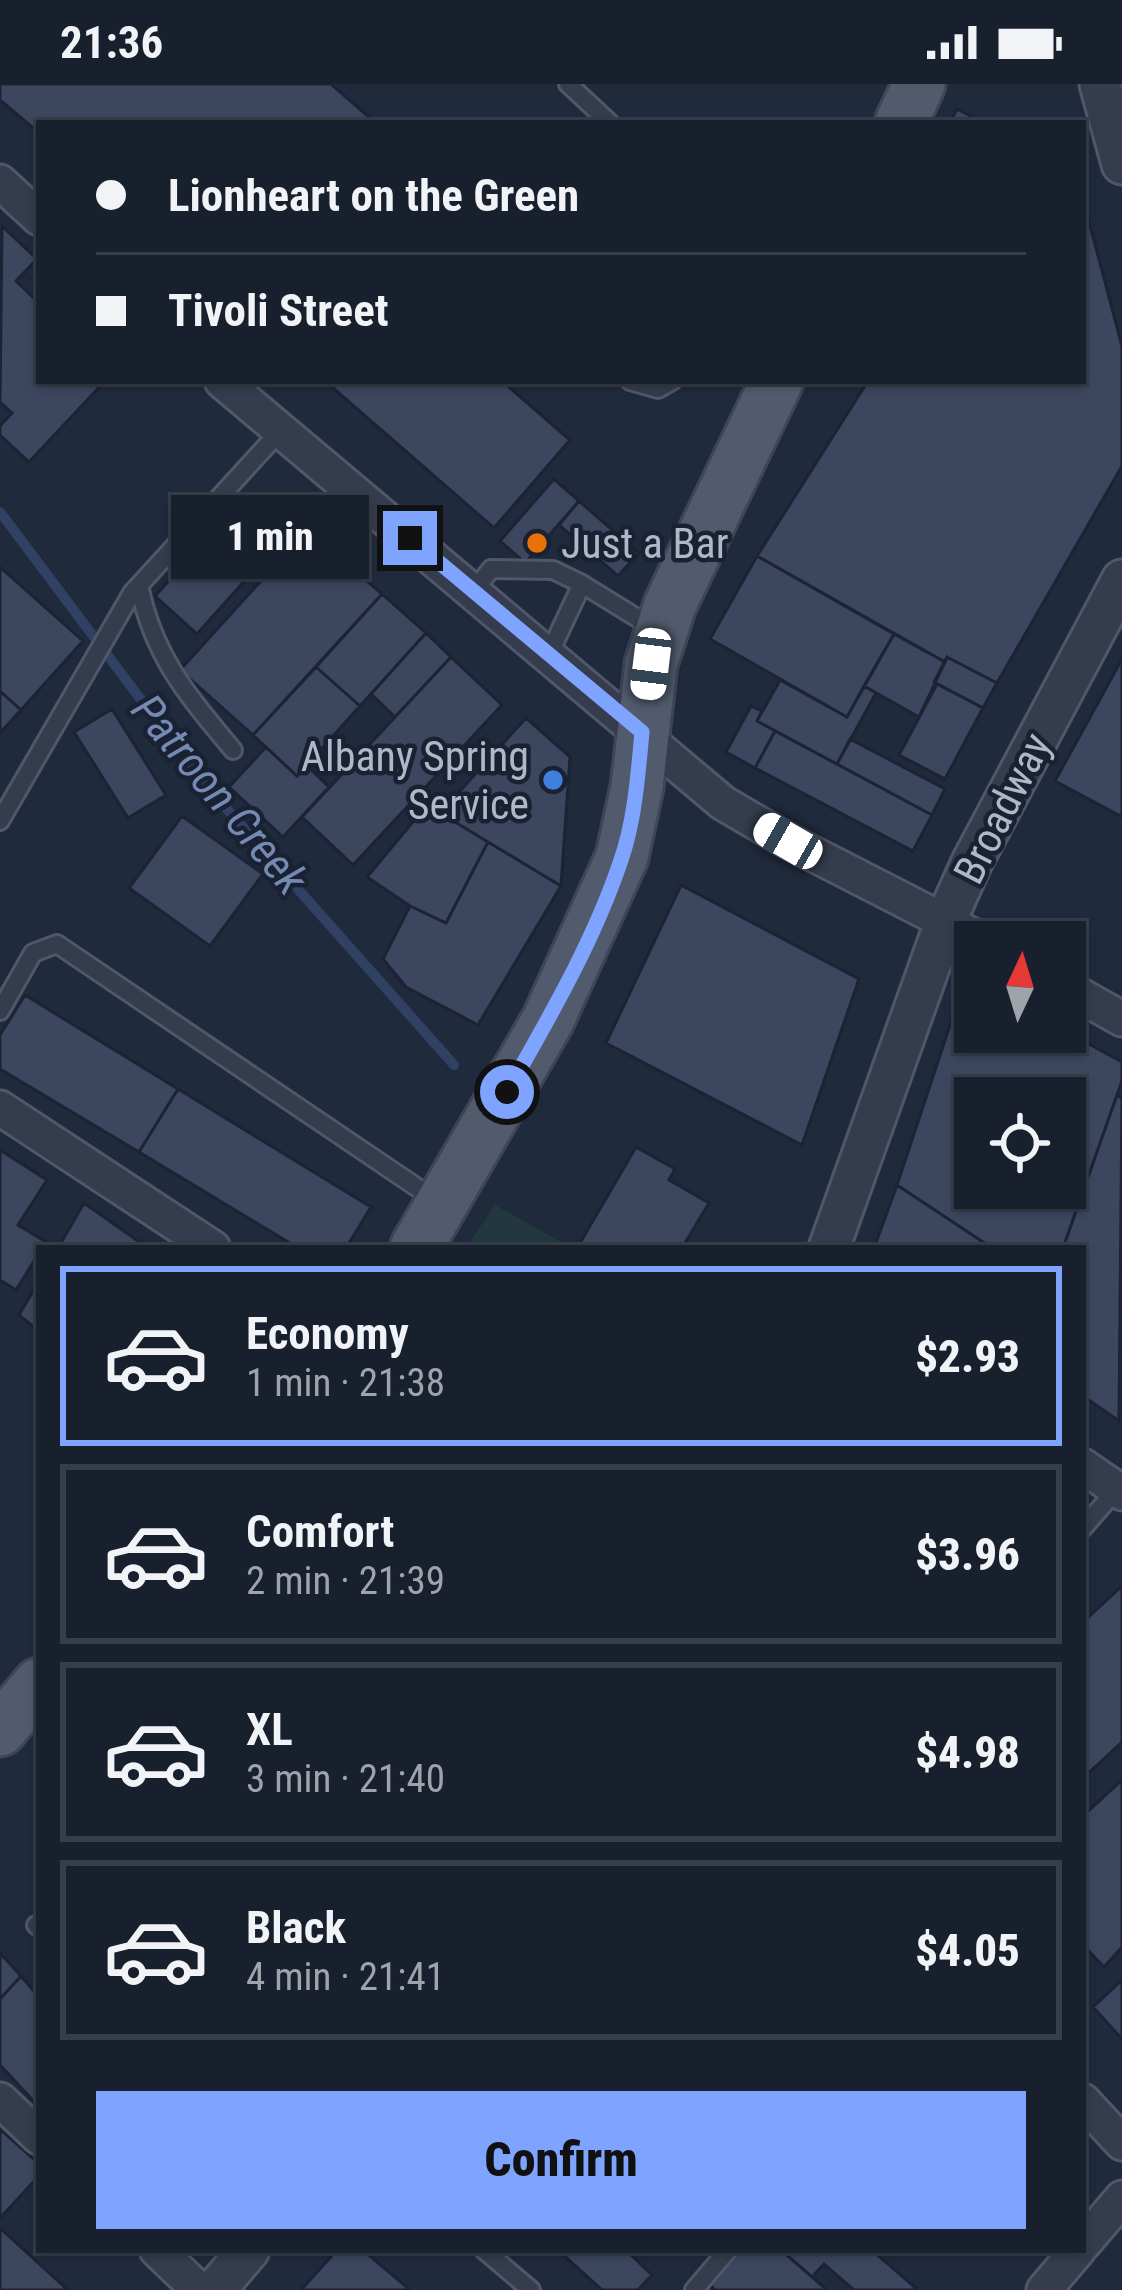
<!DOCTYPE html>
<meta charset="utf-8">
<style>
body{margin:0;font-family:"Roboto Condensed",sans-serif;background:#252d3a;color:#f1f3f6;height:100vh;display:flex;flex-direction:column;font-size:45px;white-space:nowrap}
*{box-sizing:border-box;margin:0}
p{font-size:39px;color:#9fa3aa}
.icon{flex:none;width:66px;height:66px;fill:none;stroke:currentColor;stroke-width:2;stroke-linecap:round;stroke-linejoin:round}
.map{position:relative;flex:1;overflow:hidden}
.side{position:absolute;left:36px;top:1161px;width:1050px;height:1008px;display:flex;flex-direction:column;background:#18202e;border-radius:0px;box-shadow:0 3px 9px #0004,0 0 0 3px #363e4a}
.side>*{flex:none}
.top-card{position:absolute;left:36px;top:36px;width:1050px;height:264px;border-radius:0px;box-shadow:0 3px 9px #0004,0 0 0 3px #363e4a;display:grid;align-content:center;height:264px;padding:0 60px;background:#18202e}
.needle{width:78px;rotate:4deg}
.buttons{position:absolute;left:954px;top:837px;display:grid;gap:24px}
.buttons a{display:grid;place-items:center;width:132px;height:132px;border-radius:0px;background:#18202e;box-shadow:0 3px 9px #0004,0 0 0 3px #363e4a;font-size:60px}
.end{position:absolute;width:54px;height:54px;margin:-27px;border:15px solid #7ea4ff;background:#111;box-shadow:0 0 0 6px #111}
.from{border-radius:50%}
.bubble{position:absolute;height:84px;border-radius:0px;background:#18202e;box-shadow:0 3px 9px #0004,0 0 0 3px #363e4a;font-size:39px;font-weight:800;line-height:84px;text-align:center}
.car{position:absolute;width:36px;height:72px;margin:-36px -18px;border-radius:15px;box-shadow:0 0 9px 3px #0007;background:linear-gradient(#fff 24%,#345 0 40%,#fff 0 76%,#345 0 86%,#fff 0)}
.top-card b{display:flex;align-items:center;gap:42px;height:114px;font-size:45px}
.top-card b+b{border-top:3px solid #363e4a}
.top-card i{width:30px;height:30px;background:#f1f3f6}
ul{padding:21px 0 0;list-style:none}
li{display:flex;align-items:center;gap:36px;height:180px;margin:0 24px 18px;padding:0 36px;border:6px solid #363e4a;border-radius:0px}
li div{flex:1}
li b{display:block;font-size:45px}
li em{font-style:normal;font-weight:800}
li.active{border-color:#7ea4ff}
li>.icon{width:108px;height:108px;stroke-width:1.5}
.cta{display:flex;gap:24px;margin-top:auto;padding:24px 60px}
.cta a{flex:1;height:138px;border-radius:0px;background:#7ea4ff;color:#111;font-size:48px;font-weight:800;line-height:138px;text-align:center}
.status{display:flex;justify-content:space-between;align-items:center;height:84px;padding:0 60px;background:#18202e;direction:ltr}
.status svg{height:33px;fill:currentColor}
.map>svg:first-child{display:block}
</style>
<div class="status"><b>21:36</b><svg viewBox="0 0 49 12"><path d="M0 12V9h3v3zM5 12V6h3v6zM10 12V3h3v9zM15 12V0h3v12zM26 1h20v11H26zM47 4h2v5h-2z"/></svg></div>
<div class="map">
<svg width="1122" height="2206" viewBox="0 0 1122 2206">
<rect width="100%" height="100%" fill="#202a3d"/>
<!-- green -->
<path fill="#22383e" d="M495 1121 572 1164H466Z"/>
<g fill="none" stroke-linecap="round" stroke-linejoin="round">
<!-- stream -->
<path stroke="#314164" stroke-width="10" d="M0 428 202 697 454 981"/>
</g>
<!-- building -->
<path fill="#3c465e" stroke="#1b2334" stroke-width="3" fill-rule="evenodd" d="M0 0H331L376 39H39V49L0 16Z
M957 25 984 39H950Z
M1083 115 1122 262V382L997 599 947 573 945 578 757 472 868 297H1083Z
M2 142 37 175 16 197 39 219V297H105L29 378 0 351V342L12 329 0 318Z
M325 297H502L570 356 494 444Z
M554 395 579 417 525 479 500 457Z
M242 416 284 453 197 550 155 512Z
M579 417 639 469 618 492 559 441Z
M308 445 382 510 253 651 180 586Z
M757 472 894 550 847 633 710 555Z
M0 483 83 557 21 626 0 607Z
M382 510 426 549 360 622 316 583Z
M426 549 451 573 395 633 371 610Z
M894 550 945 578 919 633 864 602Z
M451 573 502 621 353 781 302 733Z
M947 573 997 599 983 624 934 598Z
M1122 575V733L1055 697Z
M316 583 360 622 297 692 253 651Z
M780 596 847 633 864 602 876 609 837 680 757 637Z
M937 600 983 624 945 695 899 671Z
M0 607 21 626 0 649Z
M751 622 762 627 757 637 775 647 755 684 726 668Z
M112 625 166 711 128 734 74 648Z
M526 634 570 673 561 802 440 729Z
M775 647 932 731 913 767 755 684Z
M850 655 945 705 932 731 837 680Z
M266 663 297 692 307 682 329 703 283 753 229 703Z
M427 721 488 758 446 839 410 822 367 793Z
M182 732 263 790 210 862 129 804Z
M488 758 561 802 478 941 406 903 383 875 410 822 446 839Z
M681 801 859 895 802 1061 606 959Z
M961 908 975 916V948L1065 947 1122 978V997L1063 1164H992L897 1101ZM975 1014H1065V1104H975Z
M25 911 178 1005 139 1068 0 985V951Z
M178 1005 371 1123 346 1164H298L139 1068Z
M1117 1011 1122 1014 1119 1337 1083 1312V1164H1063Z
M636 1063 675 1085 669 1096 709 1119 682 1164H590L580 1159Z
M0 1066 47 1096 18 1141 46 1158 16 1206 0 1196Z
M897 1101 992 1164H874Z
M84 1119 148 1164H58Z
M39 1197V1247L19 1231Z
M1122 1502V1658L1083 1694V1538Z
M1122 1696V1863L1104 1883 1083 1861V1732Z
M0 1869 21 1892 0 1915Z
M21 1892 39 1913V2023L0 1981V1915Z
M1122 1896V1955L1093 1923Z
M0 2045 39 2080V2092L0 2134Z
M0 2144 68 2206H0Z
M337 2166H363L410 2206H301Z
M558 2166H626L652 2191 638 2206H602Z
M734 2166H781L827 2206H715L706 2197Z
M781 2166H872L918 2206H854L824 2180 812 2193Z"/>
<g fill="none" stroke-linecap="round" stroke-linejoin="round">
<defs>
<path id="service" d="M568 0 610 39
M630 297 658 305 672 297
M139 501C153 572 188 612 233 666
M474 507 491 485 553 486 582 500 655 545
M549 570 582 500
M0 737 132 509 281 346
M0 927 33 869 57 860 437 1117
M1083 1444 1117 1405
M36 1841 39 1843
M484 2166 531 2206
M694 2206 728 2166"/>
<path id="minor" d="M0 98 39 134
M222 297 723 719 788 757 985 858
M1065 903 1122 935
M0 1024 213 1164
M1083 1382 1122 1409
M0 2016 39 2053
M1083 2017 1122 2059
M1083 2160 1122 2114
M157 2166 199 2206
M1044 2206 1078 2166"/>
<path id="tertiary" d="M1100 0 1122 80
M829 1164 946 836 972 778 1122 496
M215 2206 249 2166"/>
<path id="primary" d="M901 39 919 0
M416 1164 548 936 622 773 637 703 651 580 670 521 777 297
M0 1646 39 1600"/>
</defs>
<!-- service casing -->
<use href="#service" stroke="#4f5768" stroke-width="22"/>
<!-- minor casing -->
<use href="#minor" stroke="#4f5768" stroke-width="39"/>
<!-- tertiary casing -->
<use href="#tertiary" stroke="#4f5768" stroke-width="45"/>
<!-- primary casing -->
<use href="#primary" stroke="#3d4556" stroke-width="57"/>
<!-- service -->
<use href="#service" stroke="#343c4d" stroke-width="16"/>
<!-- minor -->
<use href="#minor" stroke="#343c4d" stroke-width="33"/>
<!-- tertiary -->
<use href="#tertiary" stroke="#343c4d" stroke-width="39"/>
<!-- primary -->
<use href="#primary" stroke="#525b6d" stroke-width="51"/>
</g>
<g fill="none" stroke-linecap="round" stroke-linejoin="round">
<!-- route -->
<path stroke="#7ea4ff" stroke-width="15" d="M410 454 642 648C638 690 635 736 621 776 594 857 549 934 507 1008"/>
</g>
<!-- markers -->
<circle fill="#e8710a" stroke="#1a2132" stroke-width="4.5" cx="537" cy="459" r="12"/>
<circle fill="#3f7fe0" stroke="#1a2132" stroke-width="4.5" cx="553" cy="696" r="12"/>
<g text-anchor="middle" stroke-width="9" stroke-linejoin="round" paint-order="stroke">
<!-- poi labels -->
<g font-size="42" fill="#afb7c9" stroke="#1a2132" text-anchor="start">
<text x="561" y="474">Just a Bar</text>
<text x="529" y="687" text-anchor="end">Albany Spring<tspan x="529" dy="48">Service</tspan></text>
</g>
<!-- street labels -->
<g font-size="42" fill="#afb7c9" stroke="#1a2132">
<text transform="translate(1002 724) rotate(-63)" y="15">Broadway</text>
</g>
<!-- water labels -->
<g font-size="45" font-style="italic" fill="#748ab3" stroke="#1a2132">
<text transform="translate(220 710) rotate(50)" y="16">Patroon Creek</text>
</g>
</g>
</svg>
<div class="buttons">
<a><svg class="needle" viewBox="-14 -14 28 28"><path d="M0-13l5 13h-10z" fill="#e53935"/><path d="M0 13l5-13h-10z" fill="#9fa3aa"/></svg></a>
<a><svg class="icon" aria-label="locate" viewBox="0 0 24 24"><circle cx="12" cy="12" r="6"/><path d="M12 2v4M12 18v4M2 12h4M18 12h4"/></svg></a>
</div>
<i class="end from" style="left:507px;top:1008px"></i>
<i class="end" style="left:410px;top:454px"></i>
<div class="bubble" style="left:171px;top:411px;width:198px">1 min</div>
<i class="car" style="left:651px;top:580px;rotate:187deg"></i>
<i class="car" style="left:788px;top:757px;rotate:300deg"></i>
<div class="top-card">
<b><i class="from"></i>Lionheart on the Green</b>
<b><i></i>Tivoli Street</b>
</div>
<section class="side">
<ul>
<li class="active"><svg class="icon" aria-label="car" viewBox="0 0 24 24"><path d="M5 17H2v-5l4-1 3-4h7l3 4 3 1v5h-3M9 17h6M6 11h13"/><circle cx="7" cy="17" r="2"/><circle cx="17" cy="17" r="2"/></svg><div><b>Economy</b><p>1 min · 21:38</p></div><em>$2.93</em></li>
<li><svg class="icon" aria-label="car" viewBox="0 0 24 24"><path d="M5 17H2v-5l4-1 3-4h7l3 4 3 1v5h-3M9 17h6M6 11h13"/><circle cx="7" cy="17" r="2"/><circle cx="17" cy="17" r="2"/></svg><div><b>Comfort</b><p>2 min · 21:39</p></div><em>$3.96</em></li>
<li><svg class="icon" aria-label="car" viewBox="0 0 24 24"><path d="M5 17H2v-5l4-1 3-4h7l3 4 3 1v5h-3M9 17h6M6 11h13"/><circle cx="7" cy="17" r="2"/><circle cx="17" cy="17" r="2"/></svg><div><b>XL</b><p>3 min · 21:40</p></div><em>$4.98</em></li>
<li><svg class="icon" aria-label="car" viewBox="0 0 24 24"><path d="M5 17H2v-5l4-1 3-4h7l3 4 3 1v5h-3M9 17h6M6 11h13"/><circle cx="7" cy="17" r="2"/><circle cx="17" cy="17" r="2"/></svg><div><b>Black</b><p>4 min · 21:41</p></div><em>$4.05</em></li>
</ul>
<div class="cta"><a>Confirm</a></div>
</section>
</div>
